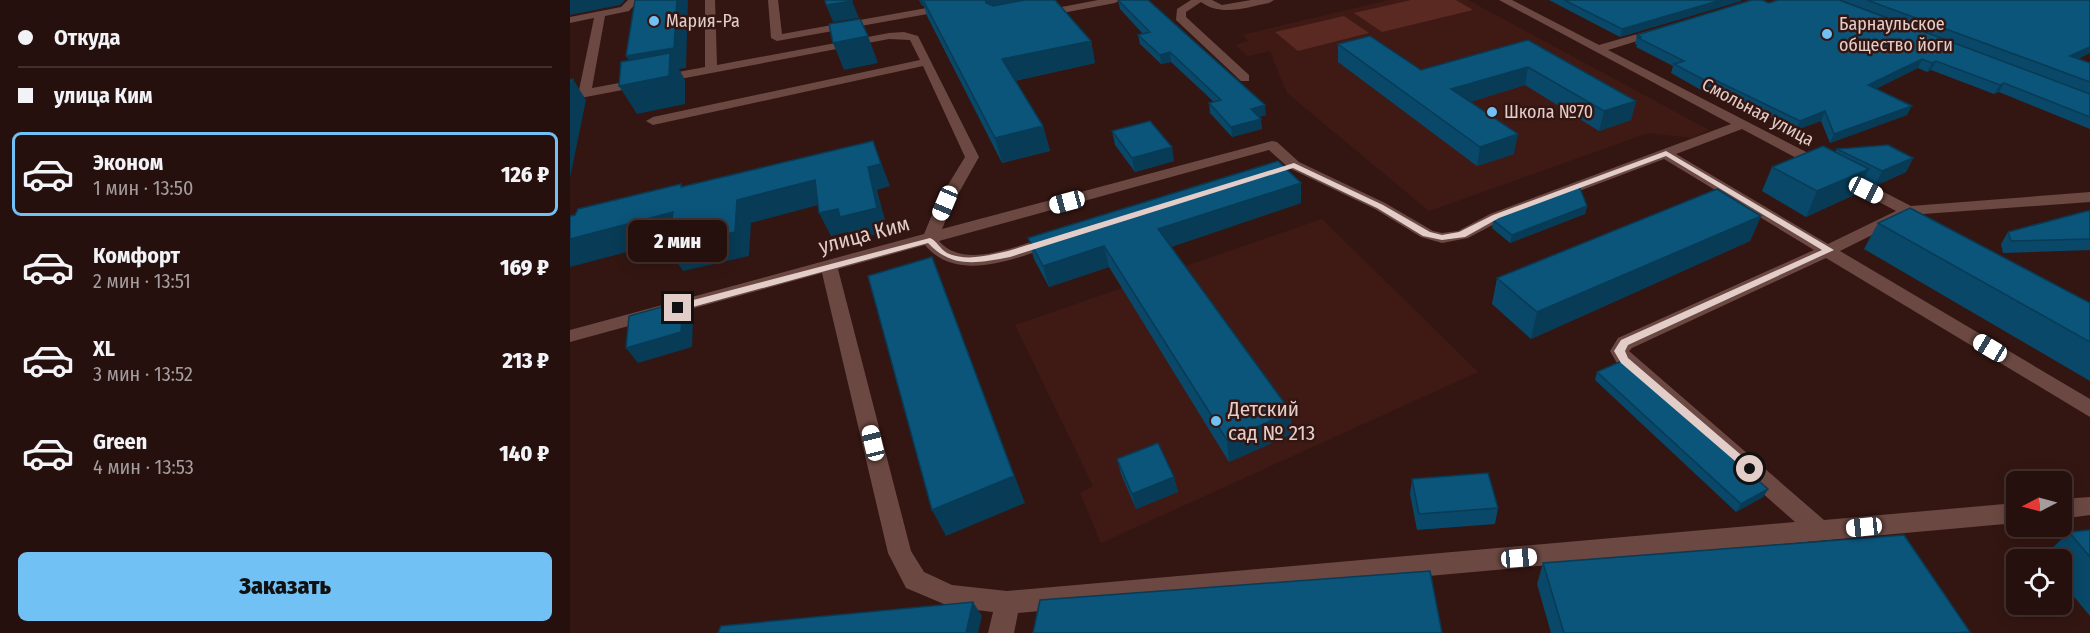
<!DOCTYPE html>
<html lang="ru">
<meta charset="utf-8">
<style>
body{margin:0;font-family:"Fira Sans Condensed",sans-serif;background:#321e1c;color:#f1f3f6;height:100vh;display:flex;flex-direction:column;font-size:22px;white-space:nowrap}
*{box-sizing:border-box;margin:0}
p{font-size:20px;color:#a49d9e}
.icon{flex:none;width:33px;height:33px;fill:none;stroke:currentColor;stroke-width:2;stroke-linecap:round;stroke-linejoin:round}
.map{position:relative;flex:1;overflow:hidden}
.side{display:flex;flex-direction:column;background:#26100e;width:570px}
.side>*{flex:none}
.top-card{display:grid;align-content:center;height:132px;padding:0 18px;background:#26100e}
.needle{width:39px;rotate:264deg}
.controls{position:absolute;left:1436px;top:471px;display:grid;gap:12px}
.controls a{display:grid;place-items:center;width:66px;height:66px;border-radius:9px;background:#26100e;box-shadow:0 3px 15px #0003,0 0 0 2px #42302e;font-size:30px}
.end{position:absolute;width:27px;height:27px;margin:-14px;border:8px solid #e2cdc9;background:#111;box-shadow:0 0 0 3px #111}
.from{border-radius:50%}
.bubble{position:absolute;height:42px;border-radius:9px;background:#26100e;box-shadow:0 3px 15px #0003,0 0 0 2px #42302e;font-size:20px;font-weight:800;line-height:42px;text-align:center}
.car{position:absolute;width:18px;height:36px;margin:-18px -9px;border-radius:8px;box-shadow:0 0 4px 2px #0007;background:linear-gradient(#fff 24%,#345 0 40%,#fff 0 76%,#345 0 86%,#fff 0)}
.top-card b{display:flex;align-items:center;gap:21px;height:57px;font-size:22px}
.top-card b+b{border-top:2px solid #42302e}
.top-card i{width:15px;height:15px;background:#f1f3f6}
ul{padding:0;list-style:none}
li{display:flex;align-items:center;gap:18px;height:84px;margin:0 12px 9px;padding:0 6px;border:3px solid transparent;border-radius:9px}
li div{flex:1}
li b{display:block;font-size:22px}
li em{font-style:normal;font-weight:800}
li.selected{border-color:#72c1f5}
li>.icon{width:54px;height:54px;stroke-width:1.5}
.cta{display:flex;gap:12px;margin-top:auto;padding:12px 18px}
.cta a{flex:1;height:69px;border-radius:9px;background:#72c1f5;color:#111;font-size:24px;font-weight:800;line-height:69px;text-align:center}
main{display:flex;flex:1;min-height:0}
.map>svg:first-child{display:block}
</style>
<main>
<section class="side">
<div class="top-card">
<b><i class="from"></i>Откуда</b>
<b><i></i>улица Ким</b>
</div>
<ul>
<li class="selected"><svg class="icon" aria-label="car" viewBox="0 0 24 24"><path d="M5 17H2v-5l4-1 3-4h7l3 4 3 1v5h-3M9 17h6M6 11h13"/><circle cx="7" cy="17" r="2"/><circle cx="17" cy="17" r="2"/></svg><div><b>Эконом</b><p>1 мин · 13:50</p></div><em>126 ₽</em></li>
<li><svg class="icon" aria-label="car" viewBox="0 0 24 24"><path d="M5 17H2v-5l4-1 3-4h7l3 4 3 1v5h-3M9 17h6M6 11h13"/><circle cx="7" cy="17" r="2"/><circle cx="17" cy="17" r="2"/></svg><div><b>Комфорт</b><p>2 мин · 13:51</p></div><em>169 ₽</em></li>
<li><svg class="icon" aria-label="car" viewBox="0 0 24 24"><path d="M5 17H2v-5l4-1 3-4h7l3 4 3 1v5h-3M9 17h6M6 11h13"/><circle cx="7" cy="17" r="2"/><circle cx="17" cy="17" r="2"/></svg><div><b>XL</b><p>3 мин · 13:52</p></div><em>213 ₽</em></li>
<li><svg class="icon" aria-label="car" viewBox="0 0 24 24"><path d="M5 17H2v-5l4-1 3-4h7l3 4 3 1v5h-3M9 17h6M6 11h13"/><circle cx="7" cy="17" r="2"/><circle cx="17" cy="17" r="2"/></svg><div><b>Green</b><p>4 мин · 13:53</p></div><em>140 ₽</em></li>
</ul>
<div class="cta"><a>Заказать</a></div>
</section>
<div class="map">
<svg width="1520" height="633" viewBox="0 0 1520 633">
<rect width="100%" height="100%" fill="#331612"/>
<!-- built -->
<path fill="#3f1a15" d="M819 0H898L1139 130 1122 138 1078 133 859 211 717 93 700 51 678 56 665 45 679 41 672 35Z
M752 219 908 372 531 543 510 493 523 486 445 325Z"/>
<!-- green -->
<path fill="#592922" d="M841 0H886L903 10 812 32 784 13Z
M774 16 799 33 728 51 705 32Z"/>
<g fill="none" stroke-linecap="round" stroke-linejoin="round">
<!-- minor -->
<path fill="#6c4842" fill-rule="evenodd" d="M58 0H69L59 11 35 16 22 88 135 67V0H145L147 65 319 33 334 32 348 36 409 157 383 203 372 229 702 141 707 142 729 162 815 203 863 231 872 233 888 231 920 214 1161 124 929 0H942L1029 45 1085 29H1093V33L1038 50 1341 206 1520 192V202L1353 214 1352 218 1346 220 1338 217 1270 251 1520 399V417L1256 258 1062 348 1059 351 1254 520 1446 503V523L448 613 444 633H418L423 612 381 607 336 588 318 553 252 273 0 342V330L354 234 367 203 395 157 353 66 83 125 76 121 83 117 350 60 340 40 319 39 0 100V92L9 90 24 18 0 23V17L51 7ZM1172 129 1326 211 1258 244 1106 154ZM699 150 719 168 805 209 851 237 872 243 898 238 932 220 1094 159 1244 250 1048 338 1040 351 1048 365 1225 522 437 591 382 585 354 572 341 551 268 269 355 245C388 285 450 257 490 243L492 240 484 235C452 243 395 272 369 241Z
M198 0H208L212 34 401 0H424L419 3 207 41 201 38Z
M528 0H550L545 3 471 17 466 14 471 11Z
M621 0H642L652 5 681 0H704L699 3C677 7 651 17 631 2L616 12V17L679 75V81H671L606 20 607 9Z
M1520 497V515L1491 519V499Z"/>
</g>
<!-- wall -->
<path fill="#094869" d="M349 0H485L521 41 525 63 445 81 473 126 480 151 432 163 357 16 354 6H352Z
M548 0 696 115 689 117 692 129 662 137 640 113 639 103 644 102 601 62 591 64 570 44 568 35 573 34 550 9Z
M979 0H1171V1L1050 37Z
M1271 0H1520V53L1508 59 1520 63V94Z
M1199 3 1520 94V129L1429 92 1424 94 1361 70 1357 72 1348 68 1305 89 1337 115 1260 143 1251 121 1226 130 1138 87 1131 90 1101 73 1103 66 1066 47 1067 45 1065 44 1067 35Z
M958 40 1066 101 1061 120 1029 131 955 85 900 102 944 154 907 166 768 62V44L851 70Z
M542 131 604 161 565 172 545 145Z
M1267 149 1343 158 1336 172 1305 186 1293 180 1286 194 1236 217 1192 191 1202 167 1265 152Z
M731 203 601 247 722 434 659 462 539 267 479 287 464 259 458 238Z
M1017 206 1015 214 940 243 922 228 923 220Z
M1520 211V250L1433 253 1431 244 1438 232Z
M1191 216 1180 241 961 339 922 304 927 278Z
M1308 223 1520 303V381L1294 249Z
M1027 372 1198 489 1193 497 1166 512 1025 380Z
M547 459 604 477 608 492 566 509 551 474Z
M842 479 928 508 925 524 847 530 840 494Z
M1520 530V616L1491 581V560H1473L1472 558 1499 532Z
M973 563 1400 632 1398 633H981L967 584Z"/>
<!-- shaded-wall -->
<path fill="#083b55" d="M0 0H55L50 5 0 15Z
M107 0H118L116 68 109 69 115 80V104L67 114 49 86 69 77 56 56Z
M350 0H352L354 6H352Z
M415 0H477L421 21Z
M1151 0H1171V1L1050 37 1052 29Z
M282 1 289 18 263 22 256 5Z
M298 36 308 63 274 70 263 43Z
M521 41 525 63 438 82 432 59Z
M1520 47V53L1494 65 1500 56Z
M600 52 601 62 591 64 590 55Z
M1352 59 1348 68 1294 95 1298 85Z
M1366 61 1361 70 1357 72 1362 63Z
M958 67 955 85 879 108 881 89Z
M1141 78 1138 87 1131 90 1134 80Z
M3 79 16 100 0 178V90Z
M1434 83 1429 92 1424 94 1430 85Z
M1066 101 1061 120 1029 131 1034 111Z
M695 105 696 115 682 119 681 109Z
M1342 106 1337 115 1260 143 1264 134Z
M1255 111 1251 121 1226 130 1230 121Z
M691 119 692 129 662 137 661 127Z
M473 126 480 151 432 163 425 138Z
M948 134 944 154 907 166 910 147Z
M303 141 320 186 307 190 318 231 281 241 278 232 261 236 249 213 298 167Z
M602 147 604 161 565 172 562 158Z
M1343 158 1336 172 1305 186 1312 171Z
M1299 169 1286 194 1236 217 1247 191Z
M245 180 256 203 181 223 179 256 113 271 97 248 167 200Z
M731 183V203L591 250 588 229Z
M1017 206 1015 214 940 243 942 235Z
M103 212 118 236 0 267V239Z
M1191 216 1180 241 961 339 967 312Z
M534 246 539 267 479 287 473 266Z
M362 257 455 503 376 536 362 510Z
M113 301 123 317 122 347 68 363 56 348Z
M721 412 722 434 659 462 657 440Z
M604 477 608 492 566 509 562 494Z
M1198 489 1193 497 1166 512 1171 504Z
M403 602 412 616 408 633H396Z"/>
<!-- building -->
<path fill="#0b547a" stroke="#083b55" stroke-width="1.5" d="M65 0H107L104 48 56 56Z
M255 0H282V1L256 5Z
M353 0H415L416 3 423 6 455 0H485L521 41 432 59 473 126 425 138Z
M548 0H578L695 105 681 109 691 119 661 127 639 103 651 100 600 52 590 55 568 35 580 32Z
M994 0H1151L1052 29Z
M1182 0H1192L1199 3 1208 0H1269L1520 94V117L1434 83 1430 85 1366 61 1362 63 1352 59 1298 85 1342 106 1264 134 1255 111 1230 121 1141 78 1134 80 1104 64 1114 61 1068 38 1071 37 1067 35Z
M1297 0H1520V47L1500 56 1520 63V82Z
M290 19 298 36 263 43 259 24Z
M800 36 851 70 958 40 1066 101 1034 111 958 67 881 89 948 134 910 147 768 44Z
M100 53 99 76 49 86 51 62Z
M3 79 0 90V80Z
M580 121 602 147 562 158 542 131Z
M303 141 311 164 298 167 307 208 270 217 268 209 249 213 245 180 167 200 165 232 97 248 103 212 0 239V216L5 215 8 209 111 184V187Z
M1318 145 1343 158 1312 171 1267 149Z
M1253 146 1299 169 1247 191 1202 167Z
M708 161 731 183 588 229 721 412 657 440 534 246 473 266 458 238Z
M1009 186 1017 206 942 235 923 220 934 214Z
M1147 189 1191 216 967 312 927 278Z
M1340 208 1520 303V342L1308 223Z
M1517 211H1520V239L1441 241 1438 232Z
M362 257 444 476 362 510 298 276Z
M113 301 111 332 56 348 59 316Z
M1052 361 1198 489 1171 504 1027 372Z
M588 443 604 477 562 494 547 459Z
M918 473 928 508 849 514 842 479Z
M1520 530V557L1499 532Z
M1334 535 1400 632 1383 633H994L973 563Z
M860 571 872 633H463L470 600Z
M403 602 396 633H148L151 626Z"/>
<!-- route -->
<path fill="#e2cdc9" d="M1096 151 1264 250 1058 345 1055 351 1058 358 1184 466 1186 469 1180 474 1051 363 1044 351 1051 340 1252 250 1096 156 929 218 895 237 872 240 853 236 807 208 723 168 440 257C408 263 382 269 358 243L108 311 103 308 108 304 360 238C367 241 370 249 377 253 396 262 420 255 438 251L724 163 813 205 860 232 872 235 889 232 923 215Z"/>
<!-- markers -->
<g fill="#72c1f5" stroke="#331612" stroke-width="2">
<circle cx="84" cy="21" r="6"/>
<circle cx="1257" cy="34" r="6"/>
<circle cx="922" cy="112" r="6"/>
<circle cx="646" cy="421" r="6"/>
</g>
<g text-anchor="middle" stroke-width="5" stroke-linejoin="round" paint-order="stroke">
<!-- far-poi labels -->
<g font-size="18" fill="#e2cdc9" stroke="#331612" text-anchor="start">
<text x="96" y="27">Мария-Ра</text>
<text x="1269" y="30">Барнаульское<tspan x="1269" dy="21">общество йоги</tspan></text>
<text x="934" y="118">Школа №70</text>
</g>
<!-- far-street labels -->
<g font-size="18" fill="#e2cdc9" stroke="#331612">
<text transform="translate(1188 112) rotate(28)" y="6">Смольная улица</text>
</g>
<!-- street labels -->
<g font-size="21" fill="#e2cdc9" stroke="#331612">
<text transform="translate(294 235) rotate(-15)" y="7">улица Ким</text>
</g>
<!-- poi labels -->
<g font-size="21" fill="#e2cdc9" stroke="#331612" text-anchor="start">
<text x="658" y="416">Детский<tspan x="658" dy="24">сад № 213</tspan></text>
</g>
</g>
</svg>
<div class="controls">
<a><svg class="needle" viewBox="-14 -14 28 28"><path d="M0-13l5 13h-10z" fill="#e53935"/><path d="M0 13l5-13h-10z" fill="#a49d9e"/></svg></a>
<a><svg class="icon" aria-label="locate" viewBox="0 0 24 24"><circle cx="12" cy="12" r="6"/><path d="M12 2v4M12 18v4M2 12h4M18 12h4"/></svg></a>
</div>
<i class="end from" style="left:1180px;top:469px"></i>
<i class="end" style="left:108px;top:308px"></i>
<div class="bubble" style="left:58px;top:220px;width:99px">2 мин</div>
<i class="car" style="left:1296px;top:190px;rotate:117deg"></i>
<i class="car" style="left:497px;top:202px;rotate:255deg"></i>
<i class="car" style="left:375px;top:203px;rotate:203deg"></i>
<i class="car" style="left:1420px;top:348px;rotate:301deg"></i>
<i class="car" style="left:303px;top:443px;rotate:346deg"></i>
<i class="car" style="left:1294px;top:527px;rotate:264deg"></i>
<i class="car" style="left:949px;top:558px;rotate:85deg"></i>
</div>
</main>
